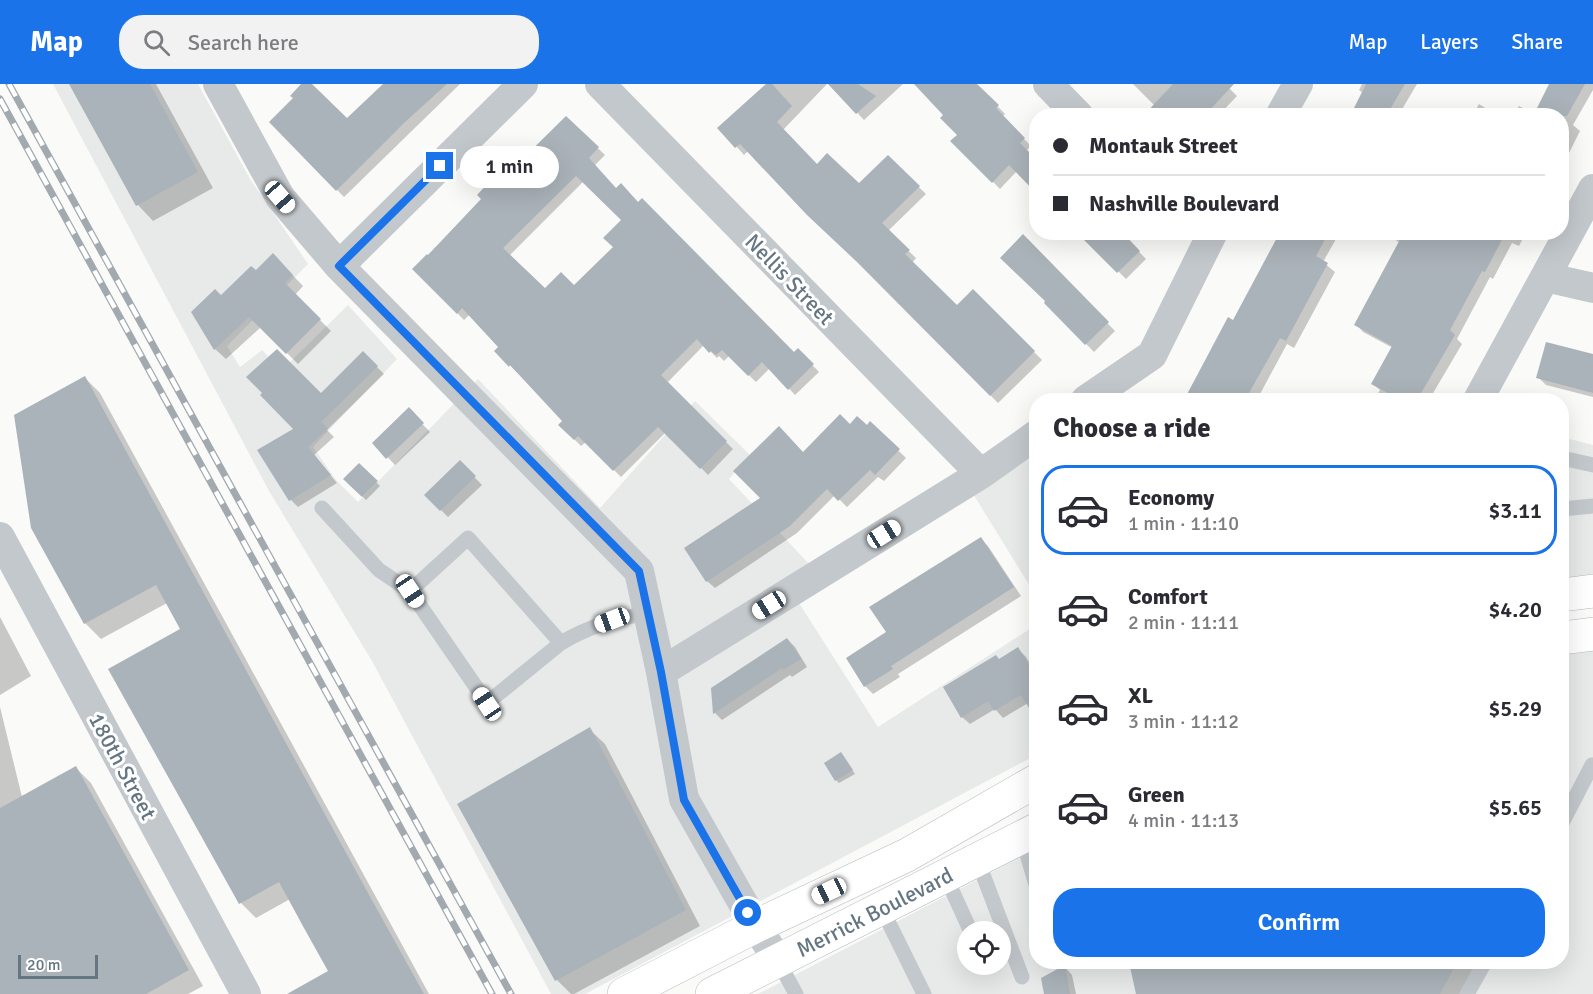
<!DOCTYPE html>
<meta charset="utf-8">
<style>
body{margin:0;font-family:Signika,sans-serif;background:#f2f2f3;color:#2b2b33;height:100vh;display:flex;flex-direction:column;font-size:22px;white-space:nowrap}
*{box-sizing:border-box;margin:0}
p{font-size:20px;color:#7c7c81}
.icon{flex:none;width:33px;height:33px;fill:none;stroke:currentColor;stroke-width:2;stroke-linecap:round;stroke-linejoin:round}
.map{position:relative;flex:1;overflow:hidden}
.sheet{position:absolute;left:1029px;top:309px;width:540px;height:576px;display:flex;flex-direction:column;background:#fff;border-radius:24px;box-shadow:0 6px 24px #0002}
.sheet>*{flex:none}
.banner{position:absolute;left:1029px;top:24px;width:540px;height:132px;border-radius:24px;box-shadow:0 6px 24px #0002;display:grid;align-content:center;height:132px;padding:0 24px;background:#fff}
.fabs{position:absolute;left:957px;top:837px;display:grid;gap:12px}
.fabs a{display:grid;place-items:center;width:54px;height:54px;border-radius:50%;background:#fff;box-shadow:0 6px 24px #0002;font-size:30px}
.scale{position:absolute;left:18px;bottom:15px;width:80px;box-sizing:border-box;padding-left:6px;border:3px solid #657683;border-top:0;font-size:16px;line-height:21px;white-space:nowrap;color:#657683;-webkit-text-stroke:4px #fff;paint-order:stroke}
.end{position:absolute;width:27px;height:27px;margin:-14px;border:8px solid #1a73e8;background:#fff;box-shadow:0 0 0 3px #fff}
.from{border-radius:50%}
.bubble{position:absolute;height:42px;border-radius:21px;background:#fff;box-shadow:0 6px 24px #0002;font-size:20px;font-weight:600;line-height:42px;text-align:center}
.car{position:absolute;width:18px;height:36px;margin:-18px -9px;border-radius:8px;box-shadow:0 0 4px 2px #0007;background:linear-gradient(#fff 24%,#345 0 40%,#fff 0 76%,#345 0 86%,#fff 0)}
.banner b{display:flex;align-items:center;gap:21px;height:57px;font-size:22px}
.banner b+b{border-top:2px solid #e1e1e2}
.banner i{width:15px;height:15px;background:#2b2b33}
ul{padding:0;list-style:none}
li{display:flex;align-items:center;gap:18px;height:90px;margin:0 12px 9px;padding:0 12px;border:3px solid transparent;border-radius:24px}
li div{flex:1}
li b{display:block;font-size:22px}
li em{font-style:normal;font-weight:600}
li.current{border-color:#1a73e8}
li>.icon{width:54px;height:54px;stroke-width:1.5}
h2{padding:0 24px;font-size:27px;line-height:72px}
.primary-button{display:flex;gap:12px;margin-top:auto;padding:12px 24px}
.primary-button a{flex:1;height:69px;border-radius:24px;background:#1a73e8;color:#fff;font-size:24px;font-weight:600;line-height:69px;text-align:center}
header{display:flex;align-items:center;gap:36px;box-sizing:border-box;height:84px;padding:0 30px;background:#1a73e8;color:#fff}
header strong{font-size:28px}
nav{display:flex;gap:33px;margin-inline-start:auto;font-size:21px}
.search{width:420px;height:54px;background:#f2f2f3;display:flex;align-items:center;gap:15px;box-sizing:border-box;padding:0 21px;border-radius:24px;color:#7c7c81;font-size:22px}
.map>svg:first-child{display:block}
</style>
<header>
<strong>Map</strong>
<div class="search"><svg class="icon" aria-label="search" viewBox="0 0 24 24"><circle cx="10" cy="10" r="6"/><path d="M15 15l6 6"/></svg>Search here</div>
<nav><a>Map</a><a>Layers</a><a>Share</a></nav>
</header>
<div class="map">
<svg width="1593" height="910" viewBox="0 0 1593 910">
<rect width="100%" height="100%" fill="#fafaf8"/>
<!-- built -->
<path fill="#e8e9e9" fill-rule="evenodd" d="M53 0H198L250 95 308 180 227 262 240 283 262 266 282 286 348 221 397 275 313 363 336 396 358 418 478 295 600 424 695 317 750 371 729 395 828 500 799 519 878 643 1036 541V671L585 910H551L372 577 269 407Z
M1562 353 1593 361V496L1562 497Z
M1036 364V512L970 405Z
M1593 558V910H758L1036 765V878H1562V562ZM968 848H1000V880H968Z"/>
<!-- shadow -->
<path fill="#0003" fill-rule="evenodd" d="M71 0H156L213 104 153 137 138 121Z
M302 0H310L347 36 385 0H460L344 113 271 38 295 14Z
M768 0H827L783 46 817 82 859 101 888 73 926 110 888 147 916 174 912 179 957 223 973 207 1042 276 998 319 748 67 744 71 720 44Z
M830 0H903L864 36Z
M916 0H976L1005 30 1002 33 1031 62 1026 67 1036 77V107L1017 87 1000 105 953 57 959 51 945 31Z
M1133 0H1227L1226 1 1237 12 1218 32H1149L1154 21Z
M1362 0H1417L1398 32H1351L1363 9 1359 6Z
M1551 0H1593V6L1573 41 1580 47 1562 83V32H1514L1519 22 1535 30Z
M1479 20 1498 32H1472Z
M567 34 605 71 595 81 616 106 794 270 798 266 819 288 795 311 770 284 756 298 729 272 724 277 719 272 717 274 704 261 667 299 733 365 708 391 666 348 621 393 586 358 581 362 560 341 565 337 496 267 500 263 470 230 464 236 414 185ZM584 97 623 136 615 163 574 202 545 206 509 172Z
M1079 148H1120L1146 175 1126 195Z
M1283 148H1340L1323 178 1335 188 1294 264 1287 260 1260 310 1267 316H1184L1229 235 1234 238Z
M1384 148H1526L1519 162 1512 159 1493 195 1490 193 1457 255 1462 260 1429 316H1374L1380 306 1373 300 1393 264 1363 248 1356 240 1400 159Z
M1023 152 1115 247 1094 268 1046 219Z
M273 171 303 202 295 211 331 247 298 280 261 243 226 275 215 265 193 228 221 213 256 188Z
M363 269 384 290 327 346 334 353 314 371 337 399 298 423 291 416 259 366 295 345 321 311Z
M1593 271V313L1546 301 1538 293Z
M84 293 100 309 429 910H290L330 888 290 815 256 834 241 819 182 546 167 519 101 555 85 539 33 444Z
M409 326 430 348 395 381 374 359Z
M870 339 906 374 884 397 878 393 847 423 835 411 797 449 715 504 707 497 762 414 804 370 850 342 867 343Z
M460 378 482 401 448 433 426 411Z
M359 381 380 402 366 416 345 395Z
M981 455 988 462 1021 512 898 590 900 593 873 610 865 602 848 574 888 549Z
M0 533 31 592 0 611Z
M787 555 795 563 807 583 792 593 790 591 722 636 715 629 712 605Z
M1018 565 1026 573 1036 590V632L1028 619 1003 634 995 625 970 640 962 633 1000 577Z
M0 623 22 713 76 684 91 699 203 902 188 910H0Z
M589 645 605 660 700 842 574 910H571L557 896Z
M841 670 855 690 839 699 836 696Z
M1131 878H1481L1463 910H1138Z
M1065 883 1072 891 1076 910H1046Z"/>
<!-- building -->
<path fill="#aab3b9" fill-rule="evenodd" d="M69 0H150L198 88 136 122Z
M301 0H312L347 34 383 0H447L405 38 336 107 269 38 293 14 290 12Z
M766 0H772L792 22 777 38 817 80 827 69 859 99 888 71 920 102 882 139 910 166 905 170 957 221 973 205 1035 267 990 312 857 178 807 131 740 60 735 64 717 44Z
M828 0H858L876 12 856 30Z
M914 0H977L999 21 996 24 1025 54 1020 59 1036 75V109L1009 81 992 99 950 57 957 51 940 34 943 31Z
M1173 0H1234L1204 32H1143Z
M1366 0H1405L1386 32H1350Z
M1549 0H1585L1567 32H1533Z
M566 32 599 63 589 74 616 104 621 99 638 118 642 114 794 268 798 264 814 280 788 306 762 278 748 292 722 266 716 271 711 267 709 269 697 255 661 291 727 357 700 385 658 343 613 387 578 352 574 356 558 341 562 337 510 281 509 283 494 267 498 263 462 224 457 230 412 185 427 170 428 171 481 115 477 111 492 95 497 100ZM576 92 621 136 603 154 613 163 574 201 561 188 545 204 503 164Z
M1076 148H1122L1140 167 1117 189Z
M1280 148H1329L1316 172 1328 179 1286 257 1280 254 1245 316H1184L1228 233 1233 236Z
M1404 148H1506L1485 188 1482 187 1450 246 1455 251 1417 316H1401L1371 300 1392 262 1354 241Z
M1023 150 1109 238 1085 261 1044 219 1045 217 1000 174Z
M273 169 293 191 285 199 321 235 286 270 249 233 214 266 191 228 215 205 221 211 251 182 256 186Z
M1546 258 1593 270V309L1536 294Z
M277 265 321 309 363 267 378 282 321 338 328 345 308 363 331 391 289 417 257 366 293 345 260 311 262 309 246 293Z
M85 292 368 809 424 910H287L328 887 304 844 279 798 239 820 108 585 180 545 156 501 84 540 31 444 14 331Z
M409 323 424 339 386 375 372 359Z
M840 330 850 340 857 332 867 341 870 337 900 365 875 391 870 386 838 417 827 405 790 442 706 498 684 464 760 414 733 387 779 342 803 368Z
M460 376 476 392 440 427 424 411Z
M359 379 378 397 362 413 343 395Z
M981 453 1014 503 891 582 893 585 864 603 846 574 886 548 869 523Z
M787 554 801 575 783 586 782 584 713 630 711 604Z
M1018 563 1036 592V635L1021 611 994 627 988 617 961 634 943 603 996 571 999 575Z
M590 643 686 826 555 897 457 720Z
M841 668 853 686 835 697 824 679Z
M76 682 189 886 146 910H0V724Z
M1129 878H1457L1440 910H1136Z
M1065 881 1070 910H1044L1041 894Z"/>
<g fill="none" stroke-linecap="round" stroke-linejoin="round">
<defs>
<g id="primary">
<path d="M1562 511 1593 507"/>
<path d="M1562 554 1593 550"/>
<path d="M624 910 756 842 907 771 1036 697"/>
<path id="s1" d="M712 910 1036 746"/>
</g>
</defs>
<!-- primary casing -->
<use href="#primary" stroke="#b5babe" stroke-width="34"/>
<!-- service -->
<path stroke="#c3c8cc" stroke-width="15" d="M1562 374 1593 381
M322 424 379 486 410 507 468 454 561 559C589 542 616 535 648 529
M1562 425 1593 422
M410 507 487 619 561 559
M1562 739 1592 681
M1022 753 1036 801
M977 775 1022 893
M945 791 971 848
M881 823 924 910
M777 875 796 910
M1467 910 1485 878"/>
<!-- minor -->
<path stroke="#c3c8cc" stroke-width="30" d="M218 0 280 113 339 182 639 487 661 588 684 715 756 842 777 875
M600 0 981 390
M1048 0 1079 32
M1280 32 1298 0
M339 182 523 0
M1545 193 1593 204
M1086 316 1152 271 1213 148
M1478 316 1593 105
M0 453 246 910
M661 588 981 390 1036 351"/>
<!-- primary -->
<use href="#primary" stroke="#fff" stroke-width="33"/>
<defs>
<path id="rail" d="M9 0 511 910
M0 15 492 910"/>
</defs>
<!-- rail casing -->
<use href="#rail" stroke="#a2aab0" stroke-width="7"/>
<!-- rail -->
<use href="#rail" stroke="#fff" stroke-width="4.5" stroke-dasharray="14" stroke-linecap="butt"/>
</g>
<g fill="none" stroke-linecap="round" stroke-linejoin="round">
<!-- route -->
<path stroke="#1a73e8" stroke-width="8" d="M440 82 339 182 639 487 661 588 684 716 748 829"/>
</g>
<g text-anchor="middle" stroke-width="6" stroke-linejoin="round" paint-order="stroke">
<!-- street labels -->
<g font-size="22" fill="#657683" stroke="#fff">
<text transform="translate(790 195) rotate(46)" y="8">Nellis Street</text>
<text transform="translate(123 682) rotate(62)" y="8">180th Street</text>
<text dy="8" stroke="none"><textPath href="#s1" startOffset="182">Merrick Boulevard</textPath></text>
</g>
</g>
</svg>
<div class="fabs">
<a><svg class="icon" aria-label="locate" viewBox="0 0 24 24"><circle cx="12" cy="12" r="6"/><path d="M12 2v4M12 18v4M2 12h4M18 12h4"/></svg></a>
</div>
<div class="scale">20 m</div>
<i class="end from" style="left:748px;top:829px"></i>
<i class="end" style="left:440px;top:82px"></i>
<div class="bubble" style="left:460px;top:62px;width:99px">1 min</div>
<i class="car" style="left:280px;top:113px;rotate:139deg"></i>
<i class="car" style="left:884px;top:450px;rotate:58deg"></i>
<i class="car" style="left:410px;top:507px;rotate:146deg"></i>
<i class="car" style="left:769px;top:521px;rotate:238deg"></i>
<i class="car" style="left:612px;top:536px;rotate:250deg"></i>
<i class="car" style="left:487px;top:620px;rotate:326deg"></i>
<i class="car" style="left:829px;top:807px;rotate:245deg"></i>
<div class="banner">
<b><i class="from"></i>Montauk Street</b>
<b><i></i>Nashville Boulevard</b>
</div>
<section class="sheet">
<h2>Choose a ride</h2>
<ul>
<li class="current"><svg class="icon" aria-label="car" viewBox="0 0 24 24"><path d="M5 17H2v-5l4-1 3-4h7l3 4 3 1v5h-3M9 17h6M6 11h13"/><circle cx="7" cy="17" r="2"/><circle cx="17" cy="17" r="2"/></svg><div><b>Economy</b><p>1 min · 11:10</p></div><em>$3.11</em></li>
<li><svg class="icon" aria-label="car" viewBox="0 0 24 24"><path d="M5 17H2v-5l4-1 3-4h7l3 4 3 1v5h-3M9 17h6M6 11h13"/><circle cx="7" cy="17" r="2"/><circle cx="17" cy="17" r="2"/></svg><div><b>Comfort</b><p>2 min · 11:11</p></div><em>$4.20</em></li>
<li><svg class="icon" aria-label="car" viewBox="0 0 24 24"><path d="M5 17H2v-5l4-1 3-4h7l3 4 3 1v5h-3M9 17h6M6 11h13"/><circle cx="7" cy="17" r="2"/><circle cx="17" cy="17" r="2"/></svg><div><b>XL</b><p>3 min · 11:12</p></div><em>$5.29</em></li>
<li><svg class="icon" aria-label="car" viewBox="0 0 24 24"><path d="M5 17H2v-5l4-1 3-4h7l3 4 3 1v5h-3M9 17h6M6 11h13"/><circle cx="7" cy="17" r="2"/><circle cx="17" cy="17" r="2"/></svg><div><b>Green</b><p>4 min · 11:13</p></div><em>$5.65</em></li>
</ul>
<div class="primary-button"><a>Confirm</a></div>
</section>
</div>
